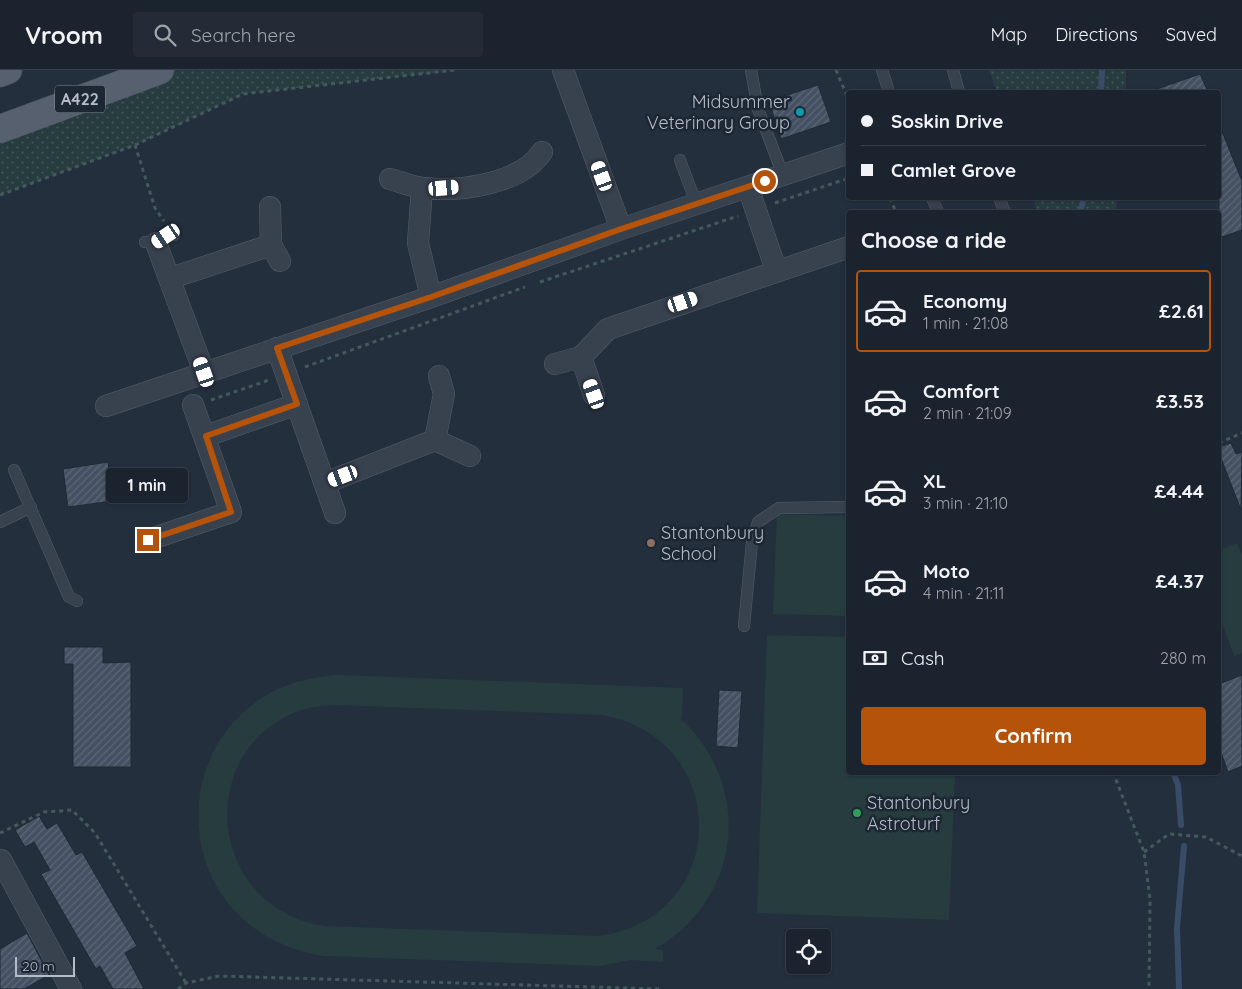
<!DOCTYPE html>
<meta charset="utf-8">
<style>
body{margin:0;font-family:Quicksand,sans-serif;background:#242b36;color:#f1f3f6;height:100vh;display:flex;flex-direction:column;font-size:19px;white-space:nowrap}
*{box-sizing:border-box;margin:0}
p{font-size:16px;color:#a0a4aa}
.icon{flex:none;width:28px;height:28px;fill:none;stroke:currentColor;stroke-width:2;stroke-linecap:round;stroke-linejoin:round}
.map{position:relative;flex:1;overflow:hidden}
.drawer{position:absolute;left:846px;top:140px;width:375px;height:565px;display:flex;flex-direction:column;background:#1b232e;border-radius:5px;box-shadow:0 1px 4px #0004,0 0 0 1px #39404a}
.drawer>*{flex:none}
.hud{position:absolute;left:846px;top:20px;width:375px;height:110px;border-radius:5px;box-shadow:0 1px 4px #0004,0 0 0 1px #39404a;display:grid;align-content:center;height:110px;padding:0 15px;background:#1b232e}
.tools{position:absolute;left:786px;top:859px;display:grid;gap:10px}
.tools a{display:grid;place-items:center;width:45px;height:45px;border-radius:5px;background:#1b232e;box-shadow:0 1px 4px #0004,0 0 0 1px #39404a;font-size:25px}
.scale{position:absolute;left:15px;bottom:12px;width:60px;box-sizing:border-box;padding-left:5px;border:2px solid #b4bcc9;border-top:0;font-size:14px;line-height:18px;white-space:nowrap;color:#b4bcc9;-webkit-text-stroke:4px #1d2633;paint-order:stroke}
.end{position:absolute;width:22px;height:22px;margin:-11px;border:6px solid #b45309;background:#fff;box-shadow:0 0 0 2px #fff}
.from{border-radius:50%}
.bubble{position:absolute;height:35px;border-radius:5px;background:#1b232e;box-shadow:0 1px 4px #0004,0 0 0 1px #39404a;font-size:16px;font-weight:800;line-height:35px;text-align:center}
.car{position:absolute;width:15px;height:30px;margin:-15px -8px;border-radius:6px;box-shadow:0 0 4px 1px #0007;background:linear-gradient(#fff 24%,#345 0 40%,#fff 0 76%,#345 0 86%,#fff 0)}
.hud b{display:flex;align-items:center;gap:18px;height:48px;font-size:19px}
.hud b+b{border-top:1px solid #39404a}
.hud i{width:12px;height:12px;background:#f1f3f6}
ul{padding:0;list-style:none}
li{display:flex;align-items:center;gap:15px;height:82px;margin:0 10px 8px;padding:0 5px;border:2px solid transparent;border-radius:5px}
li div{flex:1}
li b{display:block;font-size:19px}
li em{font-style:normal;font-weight:800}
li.active{border-color:#b45309}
li>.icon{width:45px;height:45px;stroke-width:1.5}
h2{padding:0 15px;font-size:22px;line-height:60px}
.pay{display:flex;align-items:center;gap:12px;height:55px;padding:0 15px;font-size:19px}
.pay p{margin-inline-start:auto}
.primary-button{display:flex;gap:10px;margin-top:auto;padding:10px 15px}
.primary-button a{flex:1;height:58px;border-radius:5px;background:#b45309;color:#fff;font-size:20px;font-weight:800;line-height:58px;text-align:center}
header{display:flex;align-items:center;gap:30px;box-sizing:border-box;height:70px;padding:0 25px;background:#1b232e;border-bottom:1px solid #39404a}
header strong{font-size:24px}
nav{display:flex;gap:28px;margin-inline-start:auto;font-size:18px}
.search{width:350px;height:45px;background:#242b36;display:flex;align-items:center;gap:12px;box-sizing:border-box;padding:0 18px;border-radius:5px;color:#a0a4aa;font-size:19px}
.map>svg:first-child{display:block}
</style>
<header>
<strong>Vroom</strong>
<div class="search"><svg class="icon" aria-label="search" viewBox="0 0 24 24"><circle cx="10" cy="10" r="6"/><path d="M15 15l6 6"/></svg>Search here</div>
<nav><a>Map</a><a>Directions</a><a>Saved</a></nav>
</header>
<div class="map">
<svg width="1242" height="919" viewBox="0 0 1242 919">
<defs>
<pattern id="grass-dots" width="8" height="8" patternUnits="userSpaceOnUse" patternTransform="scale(1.25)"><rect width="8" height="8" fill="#263c3f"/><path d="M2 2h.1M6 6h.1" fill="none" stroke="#435659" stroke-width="1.8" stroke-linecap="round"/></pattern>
<pattern id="building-hatch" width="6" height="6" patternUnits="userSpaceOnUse" patternTransform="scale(1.25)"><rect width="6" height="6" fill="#455162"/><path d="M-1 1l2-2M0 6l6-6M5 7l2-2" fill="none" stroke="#5d6877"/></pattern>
</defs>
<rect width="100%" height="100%" fill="#242f3e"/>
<!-- grass -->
<path fill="url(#grass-dots)" d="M160 0H455L243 24 135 75 0 125V59Z
M989 0H1126V22H997Z
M1033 128H1118L1115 142H1038Z"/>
<!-- park -->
<path fill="#263c3f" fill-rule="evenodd" d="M777 444 849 446V546L773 544Z
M1237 473 1242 485V583L1234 586 1219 545V480Z
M767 565 849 567V702L955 703 949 850 757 843Z
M340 605 683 618 682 648H680C754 716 742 829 655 879L663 880V892L630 890 600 896 323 886C147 857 162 612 340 605ZM336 635 602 645C733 668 731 848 599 866L325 856C211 840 190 684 298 641 310 637 323 636 336 635Z"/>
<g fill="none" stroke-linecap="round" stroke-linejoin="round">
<!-- stream -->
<path stroke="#394c67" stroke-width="6" d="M1101 22 1102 0
M1080 142 1084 128
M1173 702 1178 715 1181 755
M1179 919 1177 858 1184 776"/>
</g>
<!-- building -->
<path fill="url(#building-hatch)" stroke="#1f2835" d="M1200 4 1208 22H1154V20Z
M818 15 831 52 781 69 769 31Z
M1219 54 1242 111V160L1219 168Z
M1231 373 1236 384 1242 382 1241 440 1219 383V377Z
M108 392 113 431 68 437 63 399Z
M64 577H103V593L131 592V697H73V594H64Z
M1242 605V696L1228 702 1219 677V614Z
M719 620 742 621 738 678 716 676Z
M39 746 47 759 57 753 76 785 82 782 137 876 125 883 144 919H113L100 896 96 899 41 804 50 800 34 772 25 777 15 760Z
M27 863 49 905 24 919H0V879Z"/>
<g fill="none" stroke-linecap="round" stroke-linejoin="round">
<defs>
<path id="service" d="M751 0 758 39 783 105
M882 0 889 22
M953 0 959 22
M680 90 696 133
M932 128 938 142
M999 128 1005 142
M145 172C157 173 162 166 174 165
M14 400 69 527 77 531
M0 452 31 437
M744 556 752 472 758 452 779 438 849 437"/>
<path id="minor" d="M563 0 621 159
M390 109C401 112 412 117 424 118 459 122 521 114 542 82
M748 117 776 200
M422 118 418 173 431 227
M270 137 271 175 280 191
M156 173 204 302
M171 208 271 175
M277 278 335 443
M581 287 594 325
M555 294 581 287 608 259 849 177
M439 306 444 324 435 370 470 386
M106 336 431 227 621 159 849 83
M206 366 297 334
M325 413 435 370
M148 470 231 442 193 335
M1 790 71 919"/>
<path id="primary" d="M0 3 8 0
M0 59 160 0"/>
</defs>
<!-- service casing -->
<use href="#service" stroke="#565f6c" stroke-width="12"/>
<!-- minor casing -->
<use href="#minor" stroke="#565f6c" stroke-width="22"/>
<!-- primary casing -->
<use href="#primary" stroke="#414a57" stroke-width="29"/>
<!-- path -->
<path stroke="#44595c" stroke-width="3" stroke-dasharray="4 4" stroke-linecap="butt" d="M836 0 849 31
M135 75 155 138 164 151
M0 125 135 75 243 24 455 0
M890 128 896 142
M775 133 849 108
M540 212 738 146
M305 297 525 217
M211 330 269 310
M1219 373 1242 363
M1113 702 1144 782 1150 829 1149 919
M0 763 44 742 72 740 95 763 186 913
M1144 782 1169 764 1206 767 1242 786
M178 919 186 913 219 906 660 919"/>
<!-- service -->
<use href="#service" stroke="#38414e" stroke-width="11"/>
<!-- minor -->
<use href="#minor" stroke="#38414e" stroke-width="21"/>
<!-- primary -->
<use href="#primary" stroke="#56606e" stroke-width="28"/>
</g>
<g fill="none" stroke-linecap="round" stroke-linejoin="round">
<!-- route -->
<path stroke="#b45309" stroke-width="6" d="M148 470 231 442 206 366 297 334 277 278 431 227 621 159 765 111"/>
</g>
<!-- markers -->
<circle fill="#0f9aa8" stroke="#1d2633" stroke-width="2" cx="800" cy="42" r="5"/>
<circle fill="#8d6e63" stroke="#1d2633" stroke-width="2" cx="651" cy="473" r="5"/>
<circle fill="#2e9e5b" stroke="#1d2633" stroke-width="2" cx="857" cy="743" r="5"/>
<g text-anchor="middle" stroke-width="5" stroke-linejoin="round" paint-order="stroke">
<!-- shield labels -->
<rect fill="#1d2633" stroke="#878f9c" stroke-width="1" x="55" y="15.5" width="50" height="27" rx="4"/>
<g font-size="16" font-weight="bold" fill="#b4bcc9">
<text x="80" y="35">A422</text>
</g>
<!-- poi labels -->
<g font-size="18" fill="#b4bcc9" stroke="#1d2633" text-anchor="start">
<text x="790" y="38" text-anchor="end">Midsummer<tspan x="790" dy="21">Veterinary Group</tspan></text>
<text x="661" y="469">Stantonbury<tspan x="661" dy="21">School</tspan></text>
<text x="867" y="739">Stantonbury<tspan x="867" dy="21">Astroturf</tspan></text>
</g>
</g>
</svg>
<div class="tools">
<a><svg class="icon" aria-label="locate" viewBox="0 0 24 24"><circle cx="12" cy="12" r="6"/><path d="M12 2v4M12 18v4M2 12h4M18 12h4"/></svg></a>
</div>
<div class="scale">20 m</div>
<i class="end from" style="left:765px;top:111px"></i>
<i class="end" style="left:148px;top:470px"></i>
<div class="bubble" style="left:106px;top:398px;width:82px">1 min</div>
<i class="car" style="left:602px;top:106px;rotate:340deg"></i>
<i class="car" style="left:444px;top:118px;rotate:85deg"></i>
<i class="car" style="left:166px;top:166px;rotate:236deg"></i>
<i class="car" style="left:683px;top:232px;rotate:71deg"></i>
<i class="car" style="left:204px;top:302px;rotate:341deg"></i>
<i class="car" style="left:594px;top:324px;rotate:340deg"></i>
<i class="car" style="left:343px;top:406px;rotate:249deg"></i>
<div class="hud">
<b><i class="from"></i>Soskin Drive</b>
<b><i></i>Camlet Grove</b>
</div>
<section class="drawer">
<h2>Choose a ride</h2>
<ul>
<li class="active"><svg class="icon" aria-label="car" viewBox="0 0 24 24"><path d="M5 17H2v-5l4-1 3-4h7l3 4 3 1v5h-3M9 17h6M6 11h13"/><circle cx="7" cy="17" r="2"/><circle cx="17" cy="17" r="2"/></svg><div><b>Economy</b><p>1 min · 21:08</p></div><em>£2.61</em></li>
<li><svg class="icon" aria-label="car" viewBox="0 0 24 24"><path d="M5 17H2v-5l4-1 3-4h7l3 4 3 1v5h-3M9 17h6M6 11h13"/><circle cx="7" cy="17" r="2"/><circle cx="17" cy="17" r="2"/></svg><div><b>Comfort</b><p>2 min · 21:09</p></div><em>£3.53</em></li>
<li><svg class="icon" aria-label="car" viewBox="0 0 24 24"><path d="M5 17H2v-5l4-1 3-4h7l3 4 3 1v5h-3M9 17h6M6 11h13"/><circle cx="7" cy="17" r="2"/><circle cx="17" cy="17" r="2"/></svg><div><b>XL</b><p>3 min · 21:10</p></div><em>£4.44</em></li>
<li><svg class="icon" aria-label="car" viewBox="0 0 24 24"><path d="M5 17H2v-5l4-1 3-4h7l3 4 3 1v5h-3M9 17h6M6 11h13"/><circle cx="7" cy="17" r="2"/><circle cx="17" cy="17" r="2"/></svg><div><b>Moto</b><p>4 min · 21:11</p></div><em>£4.37</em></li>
</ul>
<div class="pay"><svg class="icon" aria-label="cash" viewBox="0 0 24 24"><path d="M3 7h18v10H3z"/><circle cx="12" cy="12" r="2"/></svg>Cash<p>280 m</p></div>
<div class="primary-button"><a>Confirm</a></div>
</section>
</div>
